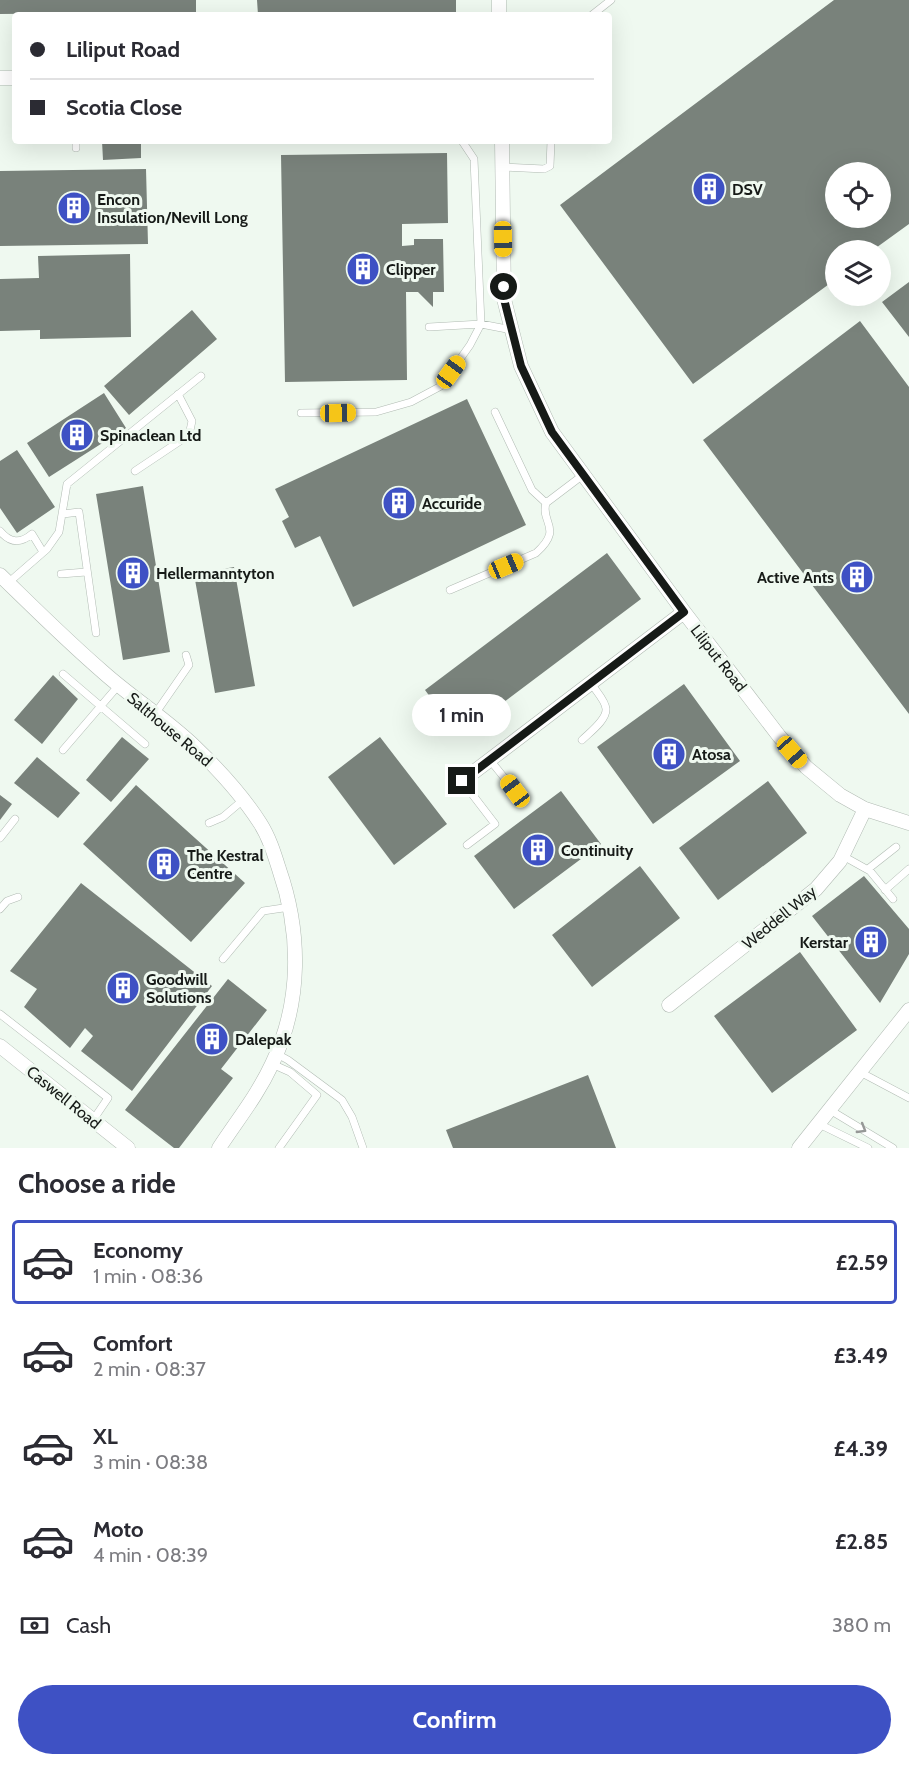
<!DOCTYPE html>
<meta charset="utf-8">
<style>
body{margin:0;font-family:Cabin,sans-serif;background:#f7f7f7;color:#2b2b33;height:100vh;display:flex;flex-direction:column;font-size:22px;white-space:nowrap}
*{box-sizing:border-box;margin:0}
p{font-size:20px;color:#7c7c81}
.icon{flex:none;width:33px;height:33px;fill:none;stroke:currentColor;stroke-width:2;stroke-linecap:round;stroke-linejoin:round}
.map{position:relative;height:1148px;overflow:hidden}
.sheet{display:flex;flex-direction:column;background:#fff;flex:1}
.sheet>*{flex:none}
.guide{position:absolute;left:12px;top:12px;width:600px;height:132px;border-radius:6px;box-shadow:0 6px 24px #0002;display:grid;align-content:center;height:132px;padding:0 18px;background:#fff}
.controls{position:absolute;left:825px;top:162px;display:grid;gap:12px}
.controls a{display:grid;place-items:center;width:66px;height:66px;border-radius:50%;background:#fff;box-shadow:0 6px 24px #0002;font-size:30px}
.end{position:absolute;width:27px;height:27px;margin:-14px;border:8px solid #161a17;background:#fff;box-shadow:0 0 0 3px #fff}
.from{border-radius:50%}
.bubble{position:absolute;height:42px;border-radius:21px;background:#fff;box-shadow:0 6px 24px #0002;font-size:20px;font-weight:700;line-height:42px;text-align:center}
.car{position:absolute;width:18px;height:36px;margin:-18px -9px;border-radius:8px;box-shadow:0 0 4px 2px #0007;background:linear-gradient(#f5c518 24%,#345 0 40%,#f5c518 0 76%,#345 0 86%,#f5c518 0)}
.guide b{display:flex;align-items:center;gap:21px;height:57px;font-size:22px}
.guide b+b{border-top:2px solid #e1e1e2}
.guide i{width:15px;height:15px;background:#2b2b33}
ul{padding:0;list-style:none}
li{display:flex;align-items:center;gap:18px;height:84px;margin:0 12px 9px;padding:0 6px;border:3px solid transparent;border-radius:6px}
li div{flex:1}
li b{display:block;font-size:22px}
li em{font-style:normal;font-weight:700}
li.selected{border-color:#3e51c4}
li>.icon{width:54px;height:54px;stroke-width:1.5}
h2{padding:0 18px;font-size:27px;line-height:72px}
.pay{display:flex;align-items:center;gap:15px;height:66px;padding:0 18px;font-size:22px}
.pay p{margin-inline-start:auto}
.action{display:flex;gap:12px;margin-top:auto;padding:12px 18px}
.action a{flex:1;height:69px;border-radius:36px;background:#3e51c4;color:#fff;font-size:24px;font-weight:700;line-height:69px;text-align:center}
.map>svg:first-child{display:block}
</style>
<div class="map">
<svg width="909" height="1148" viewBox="0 0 909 1148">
<rect width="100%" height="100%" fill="#eff9f0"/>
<!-- building -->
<path fill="#79827b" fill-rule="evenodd" d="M0 0H196V12L0 14Z
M257 0H456V15H258Z
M834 0H909V224L873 250H836V279L693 384 560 205ZM836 172H880V218H836Z
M102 141H141V158L103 160Z
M447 153 448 223 402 224V246L414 245V239H443L444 292H433V307L418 292H406L407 380 285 382 281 155Z
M146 169 148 244 0 246V171Z
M130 254 131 337 40 339V330L0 331V279L39 278 38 256Z
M909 282V337L882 302Z
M192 310 217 339 129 415 104 386Z
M860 321 909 387V714L703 440Z
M104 393 126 428 49 477 27 443Z
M467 399 526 525 353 607 320 536 295 548 282 521 289 517 275 489Z
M17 450 55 507 17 533 0 508V461Z
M143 486 170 652 123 660 96 494Z
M607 553 641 599 459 736 425 690Z
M234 567 255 686 215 693 194 574Z
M53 675 78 699 42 744 14 720Z
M684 684 740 761 653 824 597 747Z
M122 737 149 759 111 802 86 780Z
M380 737 447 824 394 865 328 777Z
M37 757 80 793 58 818 14 783Z
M768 781 807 833 718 900 679 848Z
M136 785 245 883 191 942 83 844Z
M561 791 601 844 514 909 474 856Z
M0 795 12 804 0 820Z
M640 866 680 918 592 987 552 935Z
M864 876 909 929V954L880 1003 812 916Z
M81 883 212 986 132 1091 81 1051 93 1036 85 1028 70 1048 24 1007 37 989 10 971Z
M800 952 857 1030 772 1093 714 1016Z
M228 979 267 1010 221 1069 233 1078 179 1148H174L125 1110Z
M588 1075 616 1148H453L446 1130Z"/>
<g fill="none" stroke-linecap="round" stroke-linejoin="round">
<defs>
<path id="service" d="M592 15 611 0
M76 148V141
M502 167 544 169 550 166 551 141
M429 327 481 324 512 330
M495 412 532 490 546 503
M301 413 376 412 411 402 441 386 470 345 481 324 474 159 462 141
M135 471 189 435 192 421 178 394
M63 514 79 512 96 633
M0 531C10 543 20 544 32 534L43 552
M61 574 86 572
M8 583 47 549 59 532 67 484 201 376
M450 590 536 553C564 528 540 523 546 503L583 475
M63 674 145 744
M155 714 189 665 186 655
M582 740C589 733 607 720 606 709 606 701 595 690 591 683
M63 750 118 686
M490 760 515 791
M462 781 495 824 467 845
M209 823 223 817 243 800
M0 838 15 819
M843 856 870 871 893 899
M868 869 896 847
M885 890 909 869
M0 909 7 901 18 897
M223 959 263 911 290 907
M0 1014 108 1098 93 1120
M277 1054 288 1060 342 1100 352 1117 363 1148
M272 1064 290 1072 317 1095 279 1148
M860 1072 909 1098
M830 1110 893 1148
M819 1124 868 1148"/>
<path id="minor" d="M499 0V15
M0 78H15
M502 141 504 299 521 366 552 432 684 612 779 736 806 767 840 795 865 809 909 823
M0 575C34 608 67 641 103 672 132 698 166 719 195 747 218 769 242 795 260 823 269 837 274 853 279 869 301 932 302 1002 272 1064 257 1096 238 1119 219 1148
M462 781 684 612
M669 1005 816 889 840 861 865 809
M0 1046 128 1148
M799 1148 909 1010"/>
</defs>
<!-- service casing -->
<use href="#service" stroke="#b1bbb3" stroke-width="8"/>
<!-- minor casing -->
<use href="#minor" stroke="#b1bbb3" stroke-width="15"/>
<!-- service -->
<use href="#service" stroke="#fff" stroke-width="7"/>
<!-- minor -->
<use href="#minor" stroke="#fff" stroke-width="14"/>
</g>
<!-- one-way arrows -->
<defs><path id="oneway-chevron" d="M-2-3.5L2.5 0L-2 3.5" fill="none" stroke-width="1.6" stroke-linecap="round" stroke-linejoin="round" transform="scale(1.5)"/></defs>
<use stroke="#969897" href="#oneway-chevron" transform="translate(862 1129) rotate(31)"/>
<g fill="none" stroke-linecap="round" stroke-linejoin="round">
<!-- route -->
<path stroke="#161a17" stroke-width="8" d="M462 781 684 612 552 432 521 366 504 299V287"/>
</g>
<!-- icons -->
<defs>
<symbol id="building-disc" viewBox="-11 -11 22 22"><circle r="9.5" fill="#3e51c4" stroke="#eff9f0"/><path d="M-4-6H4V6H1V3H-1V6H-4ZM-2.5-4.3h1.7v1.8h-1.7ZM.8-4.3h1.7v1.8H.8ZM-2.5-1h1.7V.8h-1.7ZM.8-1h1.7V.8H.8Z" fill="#fff"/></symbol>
</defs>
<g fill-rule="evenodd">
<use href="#building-disc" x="690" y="170" width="38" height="38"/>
<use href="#building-disc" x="55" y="189" width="38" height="38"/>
<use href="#building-disc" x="344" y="250" width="38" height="38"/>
<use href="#building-disc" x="58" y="416" width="38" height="38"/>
<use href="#building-disc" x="380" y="484" width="38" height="38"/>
<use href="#building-disc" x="114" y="554" width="38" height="38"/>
<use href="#building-disc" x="838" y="558" width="38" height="38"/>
<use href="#building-disc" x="650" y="735" width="38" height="38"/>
<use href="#building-disc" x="519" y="831" width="38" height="38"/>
<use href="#building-disc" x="145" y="845" width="38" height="38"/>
<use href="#building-disc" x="852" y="923" width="38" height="38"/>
<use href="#building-disc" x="104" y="969" width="38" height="38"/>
<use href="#building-disc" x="193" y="1020" width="38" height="38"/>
</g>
<g text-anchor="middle" stroke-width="6" stroke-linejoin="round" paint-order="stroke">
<!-- poi labels -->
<g font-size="16" font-weight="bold" fill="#161a17" stroke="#eff9f0" text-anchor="start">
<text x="732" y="195">DSV</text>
<text x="97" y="205">Encon<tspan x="97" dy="18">Insulation/Nevill Long</tspan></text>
<text x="386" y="275">Clipper</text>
<text x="100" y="441">Spinaclean Ltd</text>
<text x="422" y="509">Accuride</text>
<text x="156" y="579">Hellermanntyton</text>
<text x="834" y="583" text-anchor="end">Active Ants</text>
<text x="692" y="760">Atosa</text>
<text x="561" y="856">Continuity</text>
<text x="187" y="861">The Kestral<tspan x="187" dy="18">Centre</tspan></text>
<text x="848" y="948" text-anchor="end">Kerstar</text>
<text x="146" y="985">Goodwill<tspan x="146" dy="18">Solutions</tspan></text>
<text x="235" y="1045">Dalepak</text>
</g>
<!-- street labels -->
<g font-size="16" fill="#161a17" stroke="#eff9f0">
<text transform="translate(719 658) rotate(52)" y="6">Liliput Road</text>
<text transform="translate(170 729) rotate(40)" y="6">Salthouse Road</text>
<text transform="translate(779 917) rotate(-39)" y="6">Weddell Way</text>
<text transform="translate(64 1097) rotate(39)" y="6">Caswell Road</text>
</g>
</g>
</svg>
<div class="controls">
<a><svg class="icon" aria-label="locate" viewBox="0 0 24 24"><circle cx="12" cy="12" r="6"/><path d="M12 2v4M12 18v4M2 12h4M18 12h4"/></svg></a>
<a><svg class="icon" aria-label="layers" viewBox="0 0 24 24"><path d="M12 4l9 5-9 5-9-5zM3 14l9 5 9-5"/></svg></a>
</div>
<i class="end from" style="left:504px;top:287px"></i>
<i class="end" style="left:462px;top:781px"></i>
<div class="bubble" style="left:412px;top:694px;width:99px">1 min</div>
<i class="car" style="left:503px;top:239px;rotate:179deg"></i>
<i class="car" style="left:451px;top:372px;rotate:36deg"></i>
<i class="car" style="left:338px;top:413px;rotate:89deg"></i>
<i class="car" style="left:506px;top:566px;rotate:67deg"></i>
<i class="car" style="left:792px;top:752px;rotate:139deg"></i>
<i class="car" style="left:515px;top:791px;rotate:323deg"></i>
<div class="guide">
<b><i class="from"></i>Liliput Road</b>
<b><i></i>Scotia Close</b>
</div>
</div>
<section class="sheet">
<h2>Choose a ride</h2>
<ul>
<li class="selected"><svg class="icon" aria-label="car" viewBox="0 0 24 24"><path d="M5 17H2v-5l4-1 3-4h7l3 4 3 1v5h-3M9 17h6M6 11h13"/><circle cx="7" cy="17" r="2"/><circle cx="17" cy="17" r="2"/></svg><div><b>Economy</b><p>1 min · 08:36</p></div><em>£2.59</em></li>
<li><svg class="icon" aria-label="car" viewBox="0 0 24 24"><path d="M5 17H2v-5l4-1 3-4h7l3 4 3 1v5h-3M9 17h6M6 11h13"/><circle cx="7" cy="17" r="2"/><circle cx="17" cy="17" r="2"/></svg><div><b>Comfort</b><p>2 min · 08:37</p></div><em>£3.49</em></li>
<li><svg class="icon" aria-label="car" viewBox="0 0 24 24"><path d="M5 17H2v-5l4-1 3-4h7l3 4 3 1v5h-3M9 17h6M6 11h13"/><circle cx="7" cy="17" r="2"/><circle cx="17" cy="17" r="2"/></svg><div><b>XL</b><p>3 min · 08:38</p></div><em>£4.39</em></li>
<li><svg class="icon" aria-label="car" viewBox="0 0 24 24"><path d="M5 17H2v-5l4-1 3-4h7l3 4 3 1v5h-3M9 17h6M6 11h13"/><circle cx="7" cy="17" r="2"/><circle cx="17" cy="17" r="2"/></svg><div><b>Moto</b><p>4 min · 08:39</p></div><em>£2.85</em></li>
</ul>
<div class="pay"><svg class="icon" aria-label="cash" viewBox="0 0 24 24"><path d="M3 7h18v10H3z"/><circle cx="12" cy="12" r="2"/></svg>Cash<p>380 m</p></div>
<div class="action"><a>Confirm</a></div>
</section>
